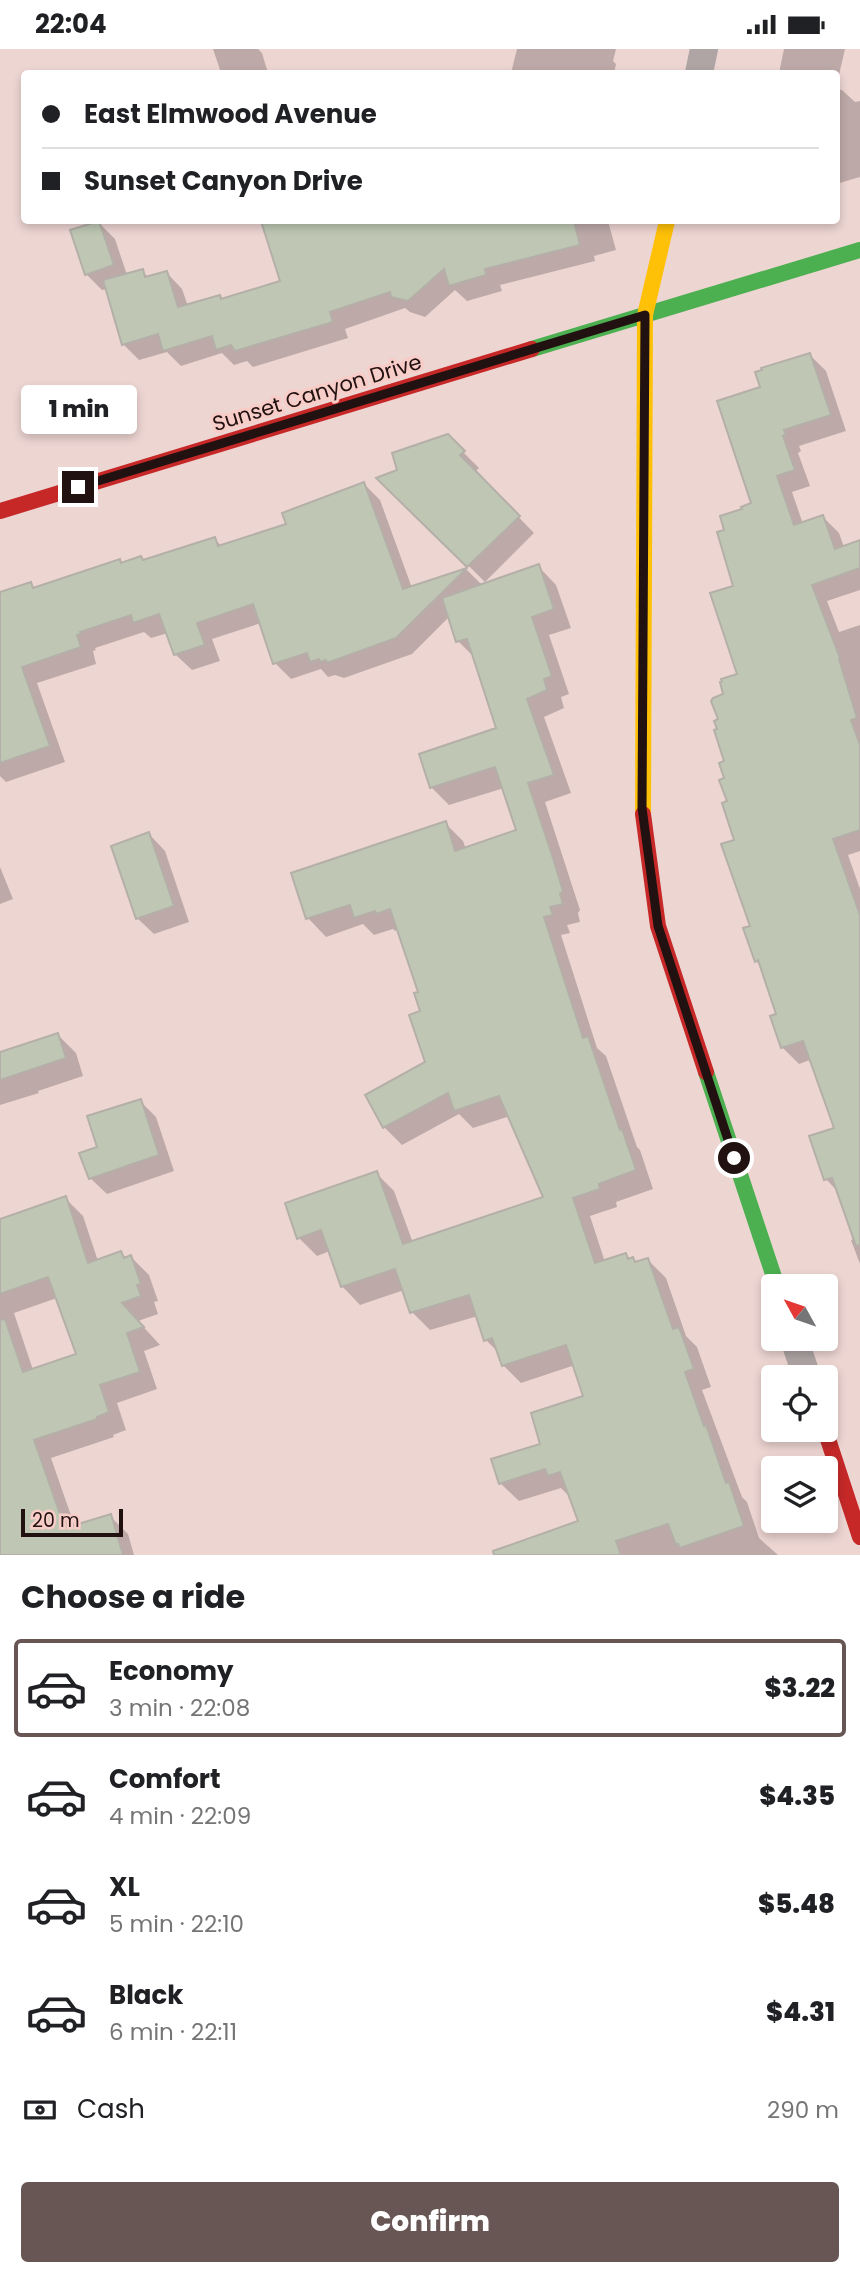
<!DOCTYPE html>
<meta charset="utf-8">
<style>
body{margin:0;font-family:Poppins,sans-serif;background:#f2f2f2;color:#202124;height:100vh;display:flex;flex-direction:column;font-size:26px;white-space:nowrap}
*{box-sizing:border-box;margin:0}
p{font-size:23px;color:#757577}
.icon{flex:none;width:38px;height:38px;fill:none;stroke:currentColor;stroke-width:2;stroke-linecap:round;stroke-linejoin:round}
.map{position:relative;height:1506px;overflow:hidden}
.drawer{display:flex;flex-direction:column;background:#fff;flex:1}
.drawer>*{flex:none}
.top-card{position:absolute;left:21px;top:21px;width:819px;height:154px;border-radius:7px;box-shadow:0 4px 10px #0003;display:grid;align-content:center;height:154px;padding:0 21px;background:#fff}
.needle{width:46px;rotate:310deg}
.fabs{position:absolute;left:761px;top:1225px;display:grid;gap:14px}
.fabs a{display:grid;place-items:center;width:77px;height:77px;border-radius:7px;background:#fff;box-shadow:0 4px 10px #0003;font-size:35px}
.scale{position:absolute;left:21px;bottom:18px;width:102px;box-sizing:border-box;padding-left:7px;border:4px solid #211211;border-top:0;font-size:19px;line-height:24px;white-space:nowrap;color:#211211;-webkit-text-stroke:5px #f8ccc7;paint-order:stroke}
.end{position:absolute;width:32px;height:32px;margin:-16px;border:9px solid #211211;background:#fff;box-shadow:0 0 0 4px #fff}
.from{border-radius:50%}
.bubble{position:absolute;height:49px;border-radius:7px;background:#fff;box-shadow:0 4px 10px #0003;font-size:23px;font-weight:800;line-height:49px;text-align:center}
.top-card b{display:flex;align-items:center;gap:24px;height:66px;font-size:26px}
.top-card b+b{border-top:2px solid #e0e0e0}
.top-card i{width:18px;height:18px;background:#202124}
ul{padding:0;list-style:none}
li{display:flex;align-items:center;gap:21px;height:98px;margin:0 14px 10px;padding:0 7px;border:4px solid transparent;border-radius:7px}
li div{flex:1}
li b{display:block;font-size:26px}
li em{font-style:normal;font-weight:800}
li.selected{border-color:#685655}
li>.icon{width:63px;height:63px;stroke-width:1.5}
h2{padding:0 21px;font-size:32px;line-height:84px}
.pay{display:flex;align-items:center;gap:18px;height:77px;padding:0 21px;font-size:26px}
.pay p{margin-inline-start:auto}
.action{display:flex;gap:14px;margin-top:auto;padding:14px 21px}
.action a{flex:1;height:80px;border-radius:7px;background:#685655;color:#fff;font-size:28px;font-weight:800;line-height:80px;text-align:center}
.status{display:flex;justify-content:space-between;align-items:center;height:49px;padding:0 35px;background:#fff;direction:ltr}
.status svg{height:19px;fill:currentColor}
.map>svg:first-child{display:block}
</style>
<div class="status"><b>22:04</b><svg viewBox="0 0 49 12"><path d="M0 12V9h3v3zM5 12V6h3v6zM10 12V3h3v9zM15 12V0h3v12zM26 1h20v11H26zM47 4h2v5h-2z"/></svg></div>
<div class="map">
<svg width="860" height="1506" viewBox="0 0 860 1506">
<rect width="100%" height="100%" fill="#edd5d2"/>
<!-- shadow -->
<path fill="#0003" fill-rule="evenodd" d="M213 0H258L262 4 268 24H221Z
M517 0H616L613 12 616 15 614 24H511Z
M784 0H845L836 39V24H779Z
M836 40 842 41 855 53 860 52V128L836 135Z
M263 172H608L616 201 594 207 595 212 500 236 502 242 467 252 455 241 425 268 410 263 405 259 345 280 348 289 253 318 247 312 234 316 222 304 181 317 167 303 139 311 123 295 107 240 102 241 86 225 99 174 115 190 127 226 142 222 149 229 166 223 182 240 188 257 220 248 223 251 283 233Z
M810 306 826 322 846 382 799 397 801 402 798 404 810 437 792 443 803 475 823 468 839 484 844 498 860 493V541L827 552 839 583 860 576V802L848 806 860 840V1215L851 1191 855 1189 839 1144 826 1130 836 1080 810 1011 799 1015 782 998 778 966 762 918 756 912 752 878 729 753 726 714 719 681 725 646 739 626 735 538 727 482 753 455 762 339Z
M447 387 479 419 475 423 534 484 485 533 380 429 399 422Z
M364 435 380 451 412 539 467 521 482 536 538 517 556 536 571 579 549 586 569 645 561 648 564 659 544 668 571 744 545 753 580 861 578 864 580 873 567 876 570 884 561 886 597 999 606 1007 637 1098 640 1101 653 1140 616 1153 617 1158 590 1167 605 1213 625 1206 637 1214 648 1211 666 1229 686 1287 697 1298 711 1338 702 1341 742 1448 747 1453 759 1489 778 1506H522L519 1495 580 1473 569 1444 567 1445 561 1439 519 1452 500 1434 543 1396 586 1348 575 1316 521 1334 503 1316 499 1304 486 1291 478 1267 430 1281 412 1263 404 1241 360 1256 342 1237 330 1202 317 1207 299 1189 376 1124 394 1142 413 1194 545 1149 510 1067 473 1079 459 1065 402 1096 384 1078 427 1014 421 944 399 880 395 882 393 880 374 886 363 875 326 888 308 869 293 825 445 774 463 792 466 800 518 782 504 739 449 756 431 738 498 680 475 609 458 592 450 567 412 605 344 629 335 626 328 628 321 620 291 630 275 614 261 574 212 590 220 612 192 621 175 605 168 584 151 589 144 583 95 599 96 601 93 602 96 615 37 634 65 713 6 733 0 727V544L30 535 35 540 122 515 144 512 214 490 223 498 288 476Z
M149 785 165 802 189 873 154 885 137 869Z
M0 818 13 850 0 855Z
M58 986 76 1004 83 1027 38 1042 39 1044 0 1056V1005Z
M140 1052 156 1068 174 1122 107 1145 90 1129 99 1099Z
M65 1149 83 1167 98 1212 121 1204 127 1210 131 1208 149 1226 158 1252 154 1253 158 1265 138 1272 160 1296 144 1302 157 1340 117 1354 126 1381 113 1386 114 1388 51 1409 75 1478 110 1467 128 1485 134 1506H0V1169L1 1171ZM57 1249 78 1306 33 1321 14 1264Z"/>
<!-- building -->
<path fill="#bfc7b4" stroke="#b4afa8" stroke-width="2" d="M99 172 114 216 85 226 70 181Z
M261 172H574L580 196 485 220 486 226 449 237 444 220 408 252 391 248 390 243 330 263 333 273 235 302 231 296 216 301 212 287 163 302 158 285 122 296 103 231 143 220 145 228 167 222 178 258 220 246 221 250 280 232Z
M810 304 831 366 784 381 786 386 783 387 795 421 777 427 794 476 823 466 835 500 860 491V519L812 536 840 609 839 610 857 669 851 671 860 696V781L833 790 860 866V1196L856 1197 832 1129 824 1131 809 1087 834 1079 803 992 781 999 770 967 776 965 758 911 755 913 743 879 750 877 721 795 734 791 722 754 727 752 719 731 724 729 719 714 724 712 714 681 717 680 714 672 718 670 711 652 713 649 723 645 720 633 722 632 721 630 737 625 710 544 733 537 717 483 724 481 720 467 742 460 741 458 751 454 717 352 760 338 755 323 762 321 761 319Z
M448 385 465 402 460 406 520 467 467 518 376 429 397 421 392 404Z
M364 433 403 540 467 519 396 589 327 614 326 611 320 613 319 610 310 613 307 604 273 615 253 555 197 574 205 596 174 606 159 565 133 574 131 566 80 583 81 585 77 586 81 598 22 618 50 697 0 714V543L31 533 33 539 120 510 121 514 141 507 143 511 215 488 218 497 286 475 282 464Z
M539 515 554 560 532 568 552 627 544 630 547 641 527 650 554 726 528 734 552 806 563 842 560 845 563 855 550 858 553 866 544 868 583 989 588 987 620 1081 622 1080 636 1121 599 1135 600 1140 573 1149 595 1214 626 1204 628 1210 633 1208 635 1213 648 1209 673 1280 679 1278 694 1320 685 1323 704 1377 706 1376 726 1434 729 1433 744 1477 680 1499 678 1495 676 1496 668 1475 616 1492 621 1506H494L493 1502 578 1472 560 1423 548 1427 545 1420 499 1435 491 1410 540 1395 531 1364 583 1347 566 1296 502 1317 492 1289 484 1292 469 1246 410 1264 395 1220 341 1238 321 1181 297 1190 285 1154 377 1122 403 1195 543 1148 499 1047 454 1062 448 1044 383 1079 365 1046 425 1013 409 966 420 962 414 944 418 943 390 860 376 865 375 862 354 869 350 856 306 870 291 824 446 772 455 802 516 781 495 718 430 739 419 705 496 679 467 590 456 593 442 549Z
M149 783 174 857 136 870 111 797Z
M58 984 66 1009 0 1031V1003Z
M141 1050 159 1106 89 1130 79 1104 97 1098 87 1067Z
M66 1147 88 1214 121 1202 124 1209 131 1206 141 1235 137 1236 141 1247 122 1254 144 1278 127 1284 140 1323 100 1336 109 1363 97 1368V1370L34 1391 65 1479 111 1465 123 1506H0V1271L5 1270 23 1323 76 1305 48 1228 0 1245V1170Z"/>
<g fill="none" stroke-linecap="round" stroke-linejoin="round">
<!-- street -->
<path stroke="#aea5a4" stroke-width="28" d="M699 24 704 0
M794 1290 807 1328"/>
<!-- fast -->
<path stroke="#4caf50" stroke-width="16" d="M532 300 860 201
M706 1023 777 1237"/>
<!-- slow -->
<path stroke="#ffc107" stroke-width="16" d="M643 765 645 266 667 172"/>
<!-- jam -->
<path stroke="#c62828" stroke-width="16" d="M0 462 532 300
M643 765 658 877 706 1023
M825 1381 860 1488"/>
</g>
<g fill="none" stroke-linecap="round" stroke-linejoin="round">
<!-- route -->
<path stroke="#211211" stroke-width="9" d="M78 438 645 266 642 759 658 877 734 1109"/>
</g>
<g text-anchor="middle" stroke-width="6" stroke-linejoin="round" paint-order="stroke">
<!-- street labels -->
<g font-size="21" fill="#211211" stroke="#f8ccc7">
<text transform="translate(317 344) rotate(-17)" y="7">Sunset Canyon Drive</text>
</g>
</g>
</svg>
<div class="fabs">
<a><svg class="needle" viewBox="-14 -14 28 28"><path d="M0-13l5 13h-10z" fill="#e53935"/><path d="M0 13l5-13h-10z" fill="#757577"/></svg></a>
<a><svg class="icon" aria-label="locate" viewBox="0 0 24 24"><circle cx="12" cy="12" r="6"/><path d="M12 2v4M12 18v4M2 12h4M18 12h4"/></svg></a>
<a><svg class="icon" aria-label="layers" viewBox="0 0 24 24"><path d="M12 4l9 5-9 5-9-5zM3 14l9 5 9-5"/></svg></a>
</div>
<div class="scale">20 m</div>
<i class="end from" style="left:734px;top:1109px"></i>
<i class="end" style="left:78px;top:438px"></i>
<div class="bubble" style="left:21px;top:336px;width:116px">1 min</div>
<div class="top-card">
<b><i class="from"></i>East Elmwood Avenue</b>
<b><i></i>Sunset Canyon Drive</b>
</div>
</div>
<section class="drawer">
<h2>Choose a ride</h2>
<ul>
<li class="selected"><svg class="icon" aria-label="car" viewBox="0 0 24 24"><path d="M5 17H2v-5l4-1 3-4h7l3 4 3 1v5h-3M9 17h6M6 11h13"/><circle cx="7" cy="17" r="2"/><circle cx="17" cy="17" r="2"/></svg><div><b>Economy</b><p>3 min · 22:08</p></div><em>$3.22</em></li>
<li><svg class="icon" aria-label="car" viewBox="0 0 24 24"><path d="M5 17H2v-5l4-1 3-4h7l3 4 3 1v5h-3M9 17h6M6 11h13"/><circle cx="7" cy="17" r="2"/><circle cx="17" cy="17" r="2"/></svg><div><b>Comfort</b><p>4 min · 22:09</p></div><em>$4.35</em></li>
<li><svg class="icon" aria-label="car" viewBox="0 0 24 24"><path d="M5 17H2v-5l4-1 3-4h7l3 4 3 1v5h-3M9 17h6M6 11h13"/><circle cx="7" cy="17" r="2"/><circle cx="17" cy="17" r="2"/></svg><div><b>XL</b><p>5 min · 22:10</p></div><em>$5.48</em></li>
<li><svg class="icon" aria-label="car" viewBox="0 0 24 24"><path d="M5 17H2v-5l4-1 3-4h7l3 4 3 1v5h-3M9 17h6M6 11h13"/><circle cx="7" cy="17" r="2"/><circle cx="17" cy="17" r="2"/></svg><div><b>Black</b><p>6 min · 22:11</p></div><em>$4.31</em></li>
</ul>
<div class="pay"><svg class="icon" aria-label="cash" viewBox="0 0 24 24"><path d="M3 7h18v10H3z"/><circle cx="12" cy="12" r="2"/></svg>Cash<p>290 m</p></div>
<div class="action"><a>Confirm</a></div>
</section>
